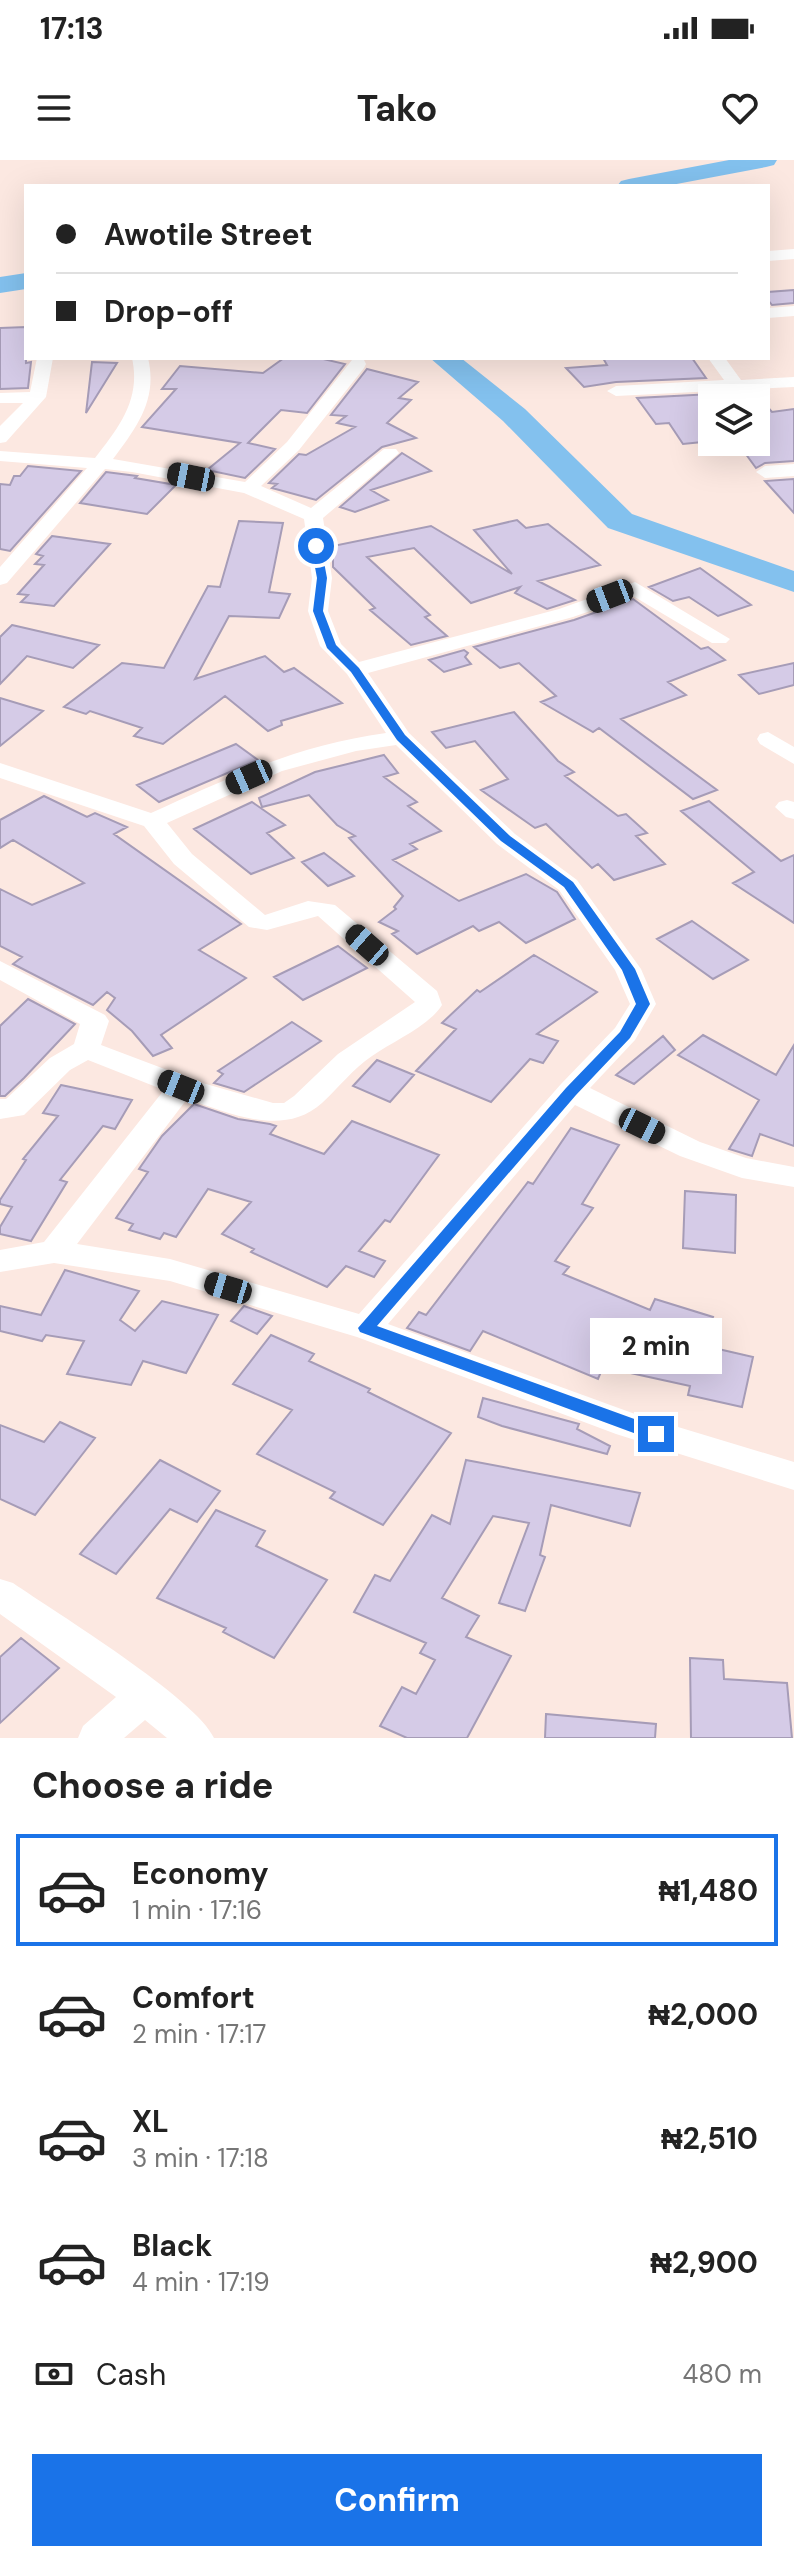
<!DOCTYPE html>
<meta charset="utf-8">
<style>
body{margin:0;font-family:"DM Sans",sans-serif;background:#f2f2f2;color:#222;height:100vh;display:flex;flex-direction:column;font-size:30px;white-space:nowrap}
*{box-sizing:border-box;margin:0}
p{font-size:26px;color:#767676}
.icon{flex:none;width:44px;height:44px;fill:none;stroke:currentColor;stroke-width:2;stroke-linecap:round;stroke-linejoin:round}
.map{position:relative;height:1578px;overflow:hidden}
.details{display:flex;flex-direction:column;background:#fff;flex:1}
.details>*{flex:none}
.hud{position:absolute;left:24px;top:24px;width:746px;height:176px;border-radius:0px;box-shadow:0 8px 32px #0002;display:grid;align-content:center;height:176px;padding:0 32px;background:#fff}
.tools{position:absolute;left:698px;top:224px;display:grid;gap:16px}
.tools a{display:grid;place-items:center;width:72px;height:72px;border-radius:0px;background:#fff;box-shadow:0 8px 32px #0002;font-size:40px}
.end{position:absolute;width:36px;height:36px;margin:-18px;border:10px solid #1a73e8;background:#fff;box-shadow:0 0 0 4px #fff}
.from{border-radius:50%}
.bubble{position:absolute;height:56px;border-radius:0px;background:#fff;box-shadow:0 8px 32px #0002;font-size:26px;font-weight:700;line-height:56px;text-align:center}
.car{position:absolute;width:24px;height:48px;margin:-24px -12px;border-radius:10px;box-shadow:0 0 6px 2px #0007;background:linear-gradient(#222 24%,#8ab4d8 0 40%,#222 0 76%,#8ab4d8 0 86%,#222 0)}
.hud b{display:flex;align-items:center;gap:28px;height:76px;font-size:30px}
.hud b+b{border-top:2px solid #e0e0e0}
.hud i{width:20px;height:20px;background:#222}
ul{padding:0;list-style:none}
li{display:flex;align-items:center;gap:24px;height:112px;margin:0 16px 12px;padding:0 16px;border:4px solid transparent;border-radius:0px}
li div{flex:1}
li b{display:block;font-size:30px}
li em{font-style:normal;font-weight:700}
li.selected{border-color:#1a73e8}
li>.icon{width:72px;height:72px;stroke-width:1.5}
h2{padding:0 32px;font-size:36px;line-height:96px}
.pay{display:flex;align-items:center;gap:20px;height:88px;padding:0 32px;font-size:30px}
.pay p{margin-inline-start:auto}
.action{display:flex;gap:16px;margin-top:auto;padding:16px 32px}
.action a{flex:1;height:92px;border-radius:0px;background:#1a73e8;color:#fff;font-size:32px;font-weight:700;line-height:92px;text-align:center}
.status{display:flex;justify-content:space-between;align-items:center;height:56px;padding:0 40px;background:#fff;direction:ltr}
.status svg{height:22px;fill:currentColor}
header{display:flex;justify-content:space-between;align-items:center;height:104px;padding:0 32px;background:#fff;font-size:36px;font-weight:700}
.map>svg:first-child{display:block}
</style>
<div class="status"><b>17:13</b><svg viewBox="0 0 49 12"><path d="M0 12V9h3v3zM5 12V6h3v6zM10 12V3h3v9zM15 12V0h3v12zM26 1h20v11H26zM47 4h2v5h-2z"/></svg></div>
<header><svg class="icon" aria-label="menu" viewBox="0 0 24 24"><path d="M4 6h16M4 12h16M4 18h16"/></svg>Tako<svg class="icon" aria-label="heart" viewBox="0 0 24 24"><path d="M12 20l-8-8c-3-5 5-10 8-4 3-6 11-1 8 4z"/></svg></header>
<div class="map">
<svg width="794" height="1578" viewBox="0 0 794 1578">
<rect width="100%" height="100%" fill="#fce8e1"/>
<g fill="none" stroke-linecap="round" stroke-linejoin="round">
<!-- river -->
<path fill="#83c1ee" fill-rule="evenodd" d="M729 0H777L774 5 766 7 666 26H617L621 21 629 19Z
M26 113V129L0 133V117Z
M430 198H461L525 249 632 354 794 411V432L608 368 503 261Z"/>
</g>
<!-- building -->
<path fill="#d5cbe7" stroke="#a69cb7" stroke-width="2" d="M794 130V143L772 145 768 140V132Z
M26 167V203L31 202 28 228 0 229V168Z
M284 198H319L345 204 307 253 281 250 248 283 275 289 245 318 207 310 240 283 142 267 176 229H162L180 206 263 213Z
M603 198H692L706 218 616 222 584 227 566 208 607 205Z
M92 202 117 203 86 253Z
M367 209 418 222 399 238 411 240 387 263 416 278 382 287 316 340 272 328 277 324 269 323 299 294 306 295 355 267 337 263 346 256 331 255Z
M712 234V281L683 284 669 263 656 264 637 238Z
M756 234 772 252 794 249V301L765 303 756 308 737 282H756Z
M402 293 431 311 371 330 388 340 355 352 340 347Z
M28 306 81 311 10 391 0 389V324L10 325 14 316H20Z
M106 312 137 316 135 318 176 325 147 354 80 343Z
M794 319V353L765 321Z
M517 360 526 368 548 364 600 405 538 421 575 440 547 449 515 433 520 427 471 443 414 388 367 397 430 455 425 457 447 476 411 485 370 450 375 448 333 407V386L431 366 512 414 474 370Z
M239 361 283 363 269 432 290 434 279 458 229 456 195 519 265 496 284 512 294 508 342 543 281 561 282 565 268 571 225 536 163 584 134 576 142 568 90 551 86 554 64 547 122 503 164 508 208 426 220 427Z
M52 376 110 384 54 446 21 442 28 435 18 434 44 405 35 404 43 396 36 394Z
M700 408 751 445 718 456 689 437 673 441 649 427Z
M633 439 701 489 708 487 725 500 668 522 686 535 621 559 717 630 693 639 599 568 593 572 541 542 556 536 519 503 500 508 474 487 574 460Z
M12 465 99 485 73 508 27 496 0 524V477Z
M464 490 468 493 465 497 471 504 444 512 429 500Z
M794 503V525L759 534 739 515Z
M0 538 43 551 0 586Z
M514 552 558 601 574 612 565 616 618 656 626 654 647 673 636 676 665 704 614 720 598 704 592 708 546 664 535 668 481 630 508 619 475 581 446 588 432 572Z
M236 584 258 600 159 642 137 625Z
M384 595 398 613 384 617 417 642 408 646 441 671 410 684 417 689 393 700 459 741 526 714 557 732 575 759 526 783 499 762 479 771 473 766 417 794 392 774 398 771 379 762 396 749 394 747 403 736 349 678 355 676 337 665 309 635 262 647 259 638 315 612Z
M44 636 87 657 95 653 127 667 114 674 241 764 199 790 246 818 161 875 172 888 153 896 132 871 107 850 115 838 107 832 93 845 13 804 22 797 0 786V729L32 745 84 723 13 680 0 688V660Z
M709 641 781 701 794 695V763L733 723 754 712 681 651Z
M252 642 285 665 267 673 294 698 251 714 194 669Z
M324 693 354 716 328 726 302 702Z
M692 761 748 800 713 819 657 779Z
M338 786 367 808 303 840 274 817Z
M534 795 597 832 537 874 558 881 543 903 530 899 491 942 416 911 456 869 442 863 477 830 480 832Z
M28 839 75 864 24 918 5 936H0V866Z
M292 862 321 881 244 932 214 923 223 914 218 911Z
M703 875 776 915 794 885V986L760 974 752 996 729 989 759 940 678 895Z
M663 876 675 890 634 924 616 915Z
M377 900 414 915 390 942 353 926Z
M61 925 132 940 115 969 103 966 60 1020 67 1022 31 1081 0 1074V1067L12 1047 0 1044V1040L26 1000 23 999 58 956 43 953Z
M194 944 238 959 270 964 276 966 270 974 324 994 352 961 439 995 390 1062 385 1060 359 1091 385 1101 374 1117 346 1106 327 1127 251 1092 254 1089 222 1074 251 1042 208 1029 176 1077 164 1073 160 1079 129 1070 133 1064 116 1058 148 1012 139 1009 162 976Z
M571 968 619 985 582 1044 593 1048 555 1101 569 1107 563 1114 650 1150 655 1139 713 1157 701 1185 753 1197 742 1247 688 1235 690 1226 603 1207 598 1219 483 1171 470 1191 407 1168 419 1152 426 1155 528 1022 533 1024Z
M685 1031 736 1035 735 1093 683 1088Z
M65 1110 139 1131 120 1160 135 1171 162 1141 218 1155 186 1213 143 1201 131 1225 67 1214 84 1181 46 1175 42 1181 0 1171V1146L41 1155Z
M244 1146 272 1156 257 1174 231 1161Z
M271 1175 314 1194 309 1201 370 1229 368 1232 451 1273 383 1365 330 1338 335 1332 257 1294 292 1250 233 1224Z
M483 1238 579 1264 577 1269 610 1286 607 1294 502 1266 478 1257Z
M60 1262 95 1278 35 1355 0 1339V1265L44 1282Z
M160 1300 220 1331 197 1362 170 1349 116 1414 80 1394Z
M466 1300 640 1333 630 1366 551 1345 540 1395 545 1397 525 1451 499 1443 529 1363 493 1356 442 1438 479 1456 466 1477 511 1496 467 1578H407L380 1566 402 1527 416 1534 435 1500 420 1493 426 1483 354 1452 375 1415 390 1421 432 1355 450 1364Z
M216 1350 265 1371 256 1386 327 1420 274 1498 223 1472 226 1468 157 1438Z
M21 1478 59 1508 0 1563V1497Z
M690 1498 723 1500 724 1519 787 1523 792 1578H691Z
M546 1554 656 1564 655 1578H545Z"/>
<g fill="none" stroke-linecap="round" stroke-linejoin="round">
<!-- street -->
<path fill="#fff" fill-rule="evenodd" d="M794 89V99L768 101V91Z
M794 146V156L768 158V148Z
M37 198H53L46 237 6 282 0 283V266L23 243H0V233L30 232Z
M132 198H148C158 239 137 267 113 299L245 322 287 282 352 200H364L366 204 364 208 299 290 261 326 311 348 384 289H396L399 293 323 358 332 418 328 451 341 484 359 502 559 449 635 422 730 479 726 483H712L633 436 573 457 368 513 409 573 515 674 577 720 641 809 656 844 635 880 590 928 700 982 746 998 794 1007V1027L742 1018 680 996 575 945 388 1164 635 1254 794 1302V1330L616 1274 357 1177 170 1121 54 1103 0 1112V1090L44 1082 164 930 88 900 70 910 24 955 0 959V939H6L50 898 74 884 80 864 0 820V801L105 855 109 861 101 885 199 922 273 943H284L294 936 338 894 415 842 318 756 267 770 249 767 174 704 144 666 0 618V603L151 653C230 617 298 585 386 573L347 514 320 486 308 451 312 418 304 359 244 333 132 312 105 309 7 423 0 425V407L87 308 0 301V291L95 298C120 266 141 239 132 198ZM396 585 497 684 559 730 615 810 630 844 615 868 561 924 359 1154 170 1099 77 1084 187 939C230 953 283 978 322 943 339 927 353 909 372 896 393 881 428 867 442 845L437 831 335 745 308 741 265 755 192 694 167 663 282 611 356 591Z
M708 198H725L741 220 794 217V227L616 236 607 231 616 226 724 220Z
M794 304V316L765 318 756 312 765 306Z
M768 572 794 587V604L760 584 757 579 760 574Z
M787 640 794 642V659L786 657 775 647 779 642Z
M0 1419 13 1423C55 1452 197 1539 214 1578H167L145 1560 124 1578H78L83 1566 116 1537 0 1454Z"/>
</g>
<!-- route -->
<path fill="#1a73e8" d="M316 383 321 386 327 418 323 451 336 485 359 508 405 575 510 676 573 722 635 809 650 844 630 878 576 935 377 1166 662 1269 664 1274 662 1279H650L360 1172 358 1168 566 928 620 872 636 844 622 810 564 727 501 681 397 580 351 512 327 488 313 451 317 418 311 386Z"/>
</svg>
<div class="tools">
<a><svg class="icon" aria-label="layers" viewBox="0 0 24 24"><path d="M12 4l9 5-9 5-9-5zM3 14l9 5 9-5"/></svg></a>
</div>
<i class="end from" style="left:316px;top:386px"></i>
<i class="end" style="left:656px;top:1274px"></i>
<div class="bubble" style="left:590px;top:1158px;width:132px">2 min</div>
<i class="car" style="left:191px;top:317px;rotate:281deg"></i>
<i class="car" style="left:610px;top:436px;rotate:249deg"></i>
<i class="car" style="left:249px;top:617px;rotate:246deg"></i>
<i class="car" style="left:367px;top:785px;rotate:311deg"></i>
<i class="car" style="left:181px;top:927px;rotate:292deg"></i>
<i class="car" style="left:642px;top:966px;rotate:116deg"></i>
<i class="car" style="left:228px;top:1128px;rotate:287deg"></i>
<div class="hud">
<b><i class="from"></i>Awotile Street</b>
<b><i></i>Drop-off</b>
</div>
</div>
<section class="details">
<h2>Choose a ride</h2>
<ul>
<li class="selected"><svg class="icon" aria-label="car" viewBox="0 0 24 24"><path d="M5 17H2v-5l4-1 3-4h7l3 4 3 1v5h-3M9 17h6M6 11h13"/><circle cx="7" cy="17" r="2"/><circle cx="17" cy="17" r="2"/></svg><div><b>Economy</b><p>1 min · 17:16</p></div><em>₦1,480</em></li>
<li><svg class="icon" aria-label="car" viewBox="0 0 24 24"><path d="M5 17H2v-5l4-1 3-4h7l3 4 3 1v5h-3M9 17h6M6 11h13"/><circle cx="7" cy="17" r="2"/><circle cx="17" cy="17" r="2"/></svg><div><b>Comfort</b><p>2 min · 17:17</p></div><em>₦2,000</em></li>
<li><svg class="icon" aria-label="car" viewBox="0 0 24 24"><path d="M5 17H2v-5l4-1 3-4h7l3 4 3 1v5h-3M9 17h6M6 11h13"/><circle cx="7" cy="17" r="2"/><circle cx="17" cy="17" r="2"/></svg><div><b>XL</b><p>3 min · 17:18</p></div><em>₦2,510</em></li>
<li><svg class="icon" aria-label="car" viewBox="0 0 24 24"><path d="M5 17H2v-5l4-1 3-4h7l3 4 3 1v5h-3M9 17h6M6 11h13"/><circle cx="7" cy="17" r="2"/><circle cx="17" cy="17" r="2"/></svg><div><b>Black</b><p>4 min · 17:19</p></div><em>₦2,900</em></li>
</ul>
<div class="pay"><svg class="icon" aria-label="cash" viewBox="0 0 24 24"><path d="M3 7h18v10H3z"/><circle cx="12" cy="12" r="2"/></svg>Cash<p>480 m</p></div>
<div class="action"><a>Confirm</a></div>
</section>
